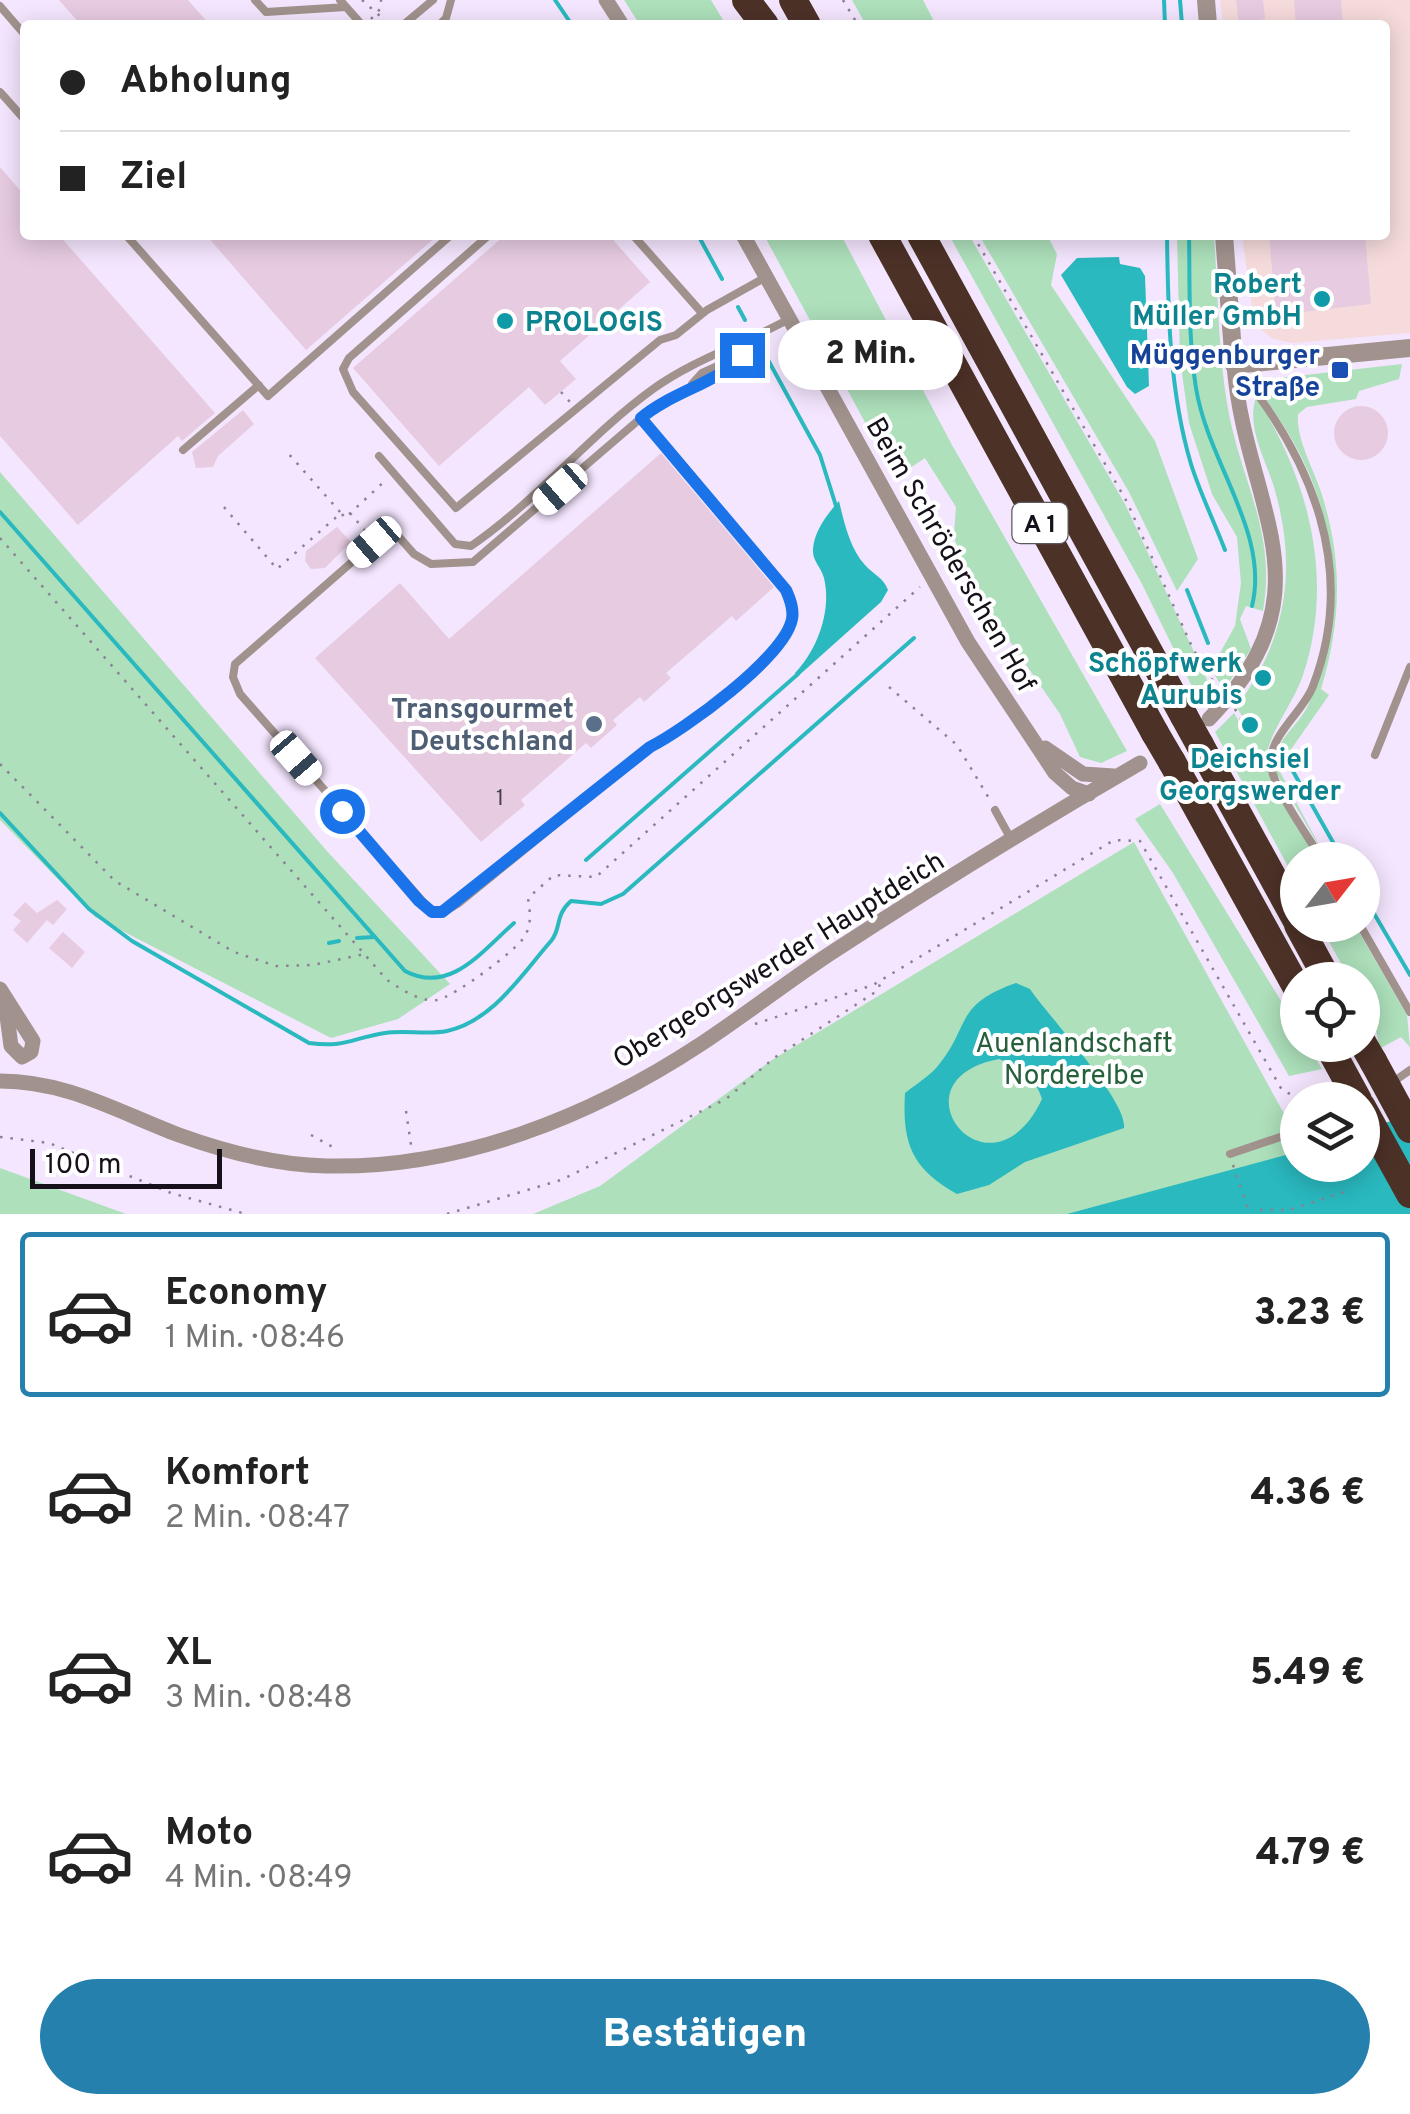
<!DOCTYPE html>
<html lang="de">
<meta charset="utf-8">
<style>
body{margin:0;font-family:Overpass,sans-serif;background:#f2f2f2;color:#222;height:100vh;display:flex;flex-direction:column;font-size:38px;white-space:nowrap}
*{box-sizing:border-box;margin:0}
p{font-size:32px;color:#767676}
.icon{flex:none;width:55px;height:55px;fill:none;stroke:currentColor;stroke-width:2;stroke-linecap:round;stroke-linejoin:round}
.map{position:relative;height:1214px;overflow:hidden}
.side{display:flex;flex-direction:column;background:#fff;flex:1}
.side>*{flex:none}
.banner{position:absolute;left:20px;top:20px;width:1370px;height:220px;border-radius:10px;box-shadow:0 5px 25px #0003;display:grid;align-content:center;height:220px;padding:0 40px;background:#fff}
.needle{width:65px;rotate:59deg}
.buttons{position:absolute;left:1280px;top:842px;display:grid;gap:20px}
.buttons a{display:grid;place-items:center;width:100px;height:100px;border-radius:50%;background:#fff;box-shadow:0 5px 25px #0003;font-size:50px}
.scale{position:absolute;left:30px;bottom:25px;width:192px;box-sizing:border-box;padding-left:10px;border:5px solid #16101a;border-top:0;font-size:28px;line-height:35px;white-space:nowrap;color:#16101a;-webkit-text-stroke:8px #fff;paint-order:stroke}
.end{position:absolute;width:45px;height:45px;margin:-22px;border:12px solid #1a73e8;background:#fff;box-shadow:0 0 0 5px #fff}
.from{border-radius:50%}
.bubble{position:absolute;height:70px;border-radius:35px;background:#fff;box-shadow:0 5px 25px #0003;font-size:32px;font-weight:800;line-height:70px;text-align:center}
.car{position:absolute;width:30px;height:60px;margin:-30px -15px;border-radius:12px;box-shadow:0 0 8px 2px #0007;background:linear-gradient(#fff 24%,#345 0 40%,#fff 0 76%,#345 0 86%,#fff 0)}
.banner b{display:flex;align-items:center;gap:35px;height:95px;font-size:38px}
.banner b+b{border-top:2px solid #e0e0e0}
.banner i{width:25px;height:25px;background:#222}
ul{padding:18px 0 0;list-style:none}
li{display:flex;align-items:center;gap:30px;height:165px;margin:0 20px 15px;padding:0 20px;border:5px solid transparent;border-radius:10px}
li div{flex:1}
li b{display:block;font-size:38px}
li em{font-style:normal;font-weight:800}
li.current{border-color:#2580ad}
li>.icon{width:90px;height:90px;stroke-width:1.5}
.cta{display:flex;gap:20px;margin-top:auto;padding:20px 40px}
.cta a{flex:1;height:115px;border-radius:60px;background:#2580ad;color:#fff;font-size:40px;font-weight:800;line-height:115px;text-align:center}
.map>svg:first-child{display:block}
</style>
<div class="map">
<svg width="1410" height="1214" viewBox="0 0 1410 1214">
<rect width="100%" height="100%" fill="#f4e6fe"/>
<!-- commercial -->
<path fill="#f6dbdc" d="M1220 0H1410V333L1293 343 1273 339 1254 324 1242 235H1385V25H1223Z"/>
<!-- green -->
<path fill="#ade0bb" d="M624 0H711L726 25H640Z
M852 0H923L936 25H866Z
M764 235H841L952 445 1127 751 1101 763 1080 757 1060 714 963 573 954 535 956 507 925 458 895 478Z
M949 235H969L1125 504 1209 684V698L1202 707 1142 584Z
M979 235H1047L1057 254 1051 285 1155 441 1198 559 1177 591 1129 492Z
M1177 235H1214C1218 291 1218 348 1227 403 1239 479 1277 529 1263 611L1246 606 1240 619 1251 649 1224 690 1211 669 1235 626 1241 583 1237 537 1212 494 1189 423 1180 359Z
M1402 364 1399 379 1359 391 1356 399 1307 407 1298 414C1296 438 1312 466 1320 489 1343 558 1342 620 1321 689L1329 695 1278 768 1327 860 1277 774C1268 741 1299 729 1310 701 1319 680 1321 657 1325 634 1341 535 1319 472 1260 391L1279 378Z
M1256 397C1309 479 1335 580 1303 675 1295 700 1268 735 1266 758 1265 783 1305 837 1318 860H1298L1297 883 1215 732 1234 713 1245 732 1257 726 1252 718 1246 722 1237 708 1256 677 1259 685 1271 680 1268 670 1258 674C1291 613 1293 552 1274 487 1265 458 1246 427 1256 397Z
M0 472 326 850 450 984 398 1019 331 1038 95 917 0 820Z
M1160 804 1297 1027 1298 1045H1308L1322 1069 1289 1076 1173 873 1135 819Z
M1134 842 1297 1137 1298 1165 1341 1214H533L600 1186 772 1060Z
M1320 925H1355L1407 1015 1410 1047 1401 1037 1379 1049C1378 1023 1363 1006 1362 980H1350Z
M0 1168 126 1214H0Z"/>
<!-- water -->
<path fill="#29b9bf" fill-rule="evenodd" d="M1119 257 1120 264 1140 268 1145 276 1149 386 1135 394 1127 387 1061 275 1077 258Z
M839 501C844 522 850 549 865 565 874 575 883 577 888 590L881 602 796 678 795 673C817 650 832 611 824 578 821 567 812 561 813 549 814 532 827 514 839 501Z
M1016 983 1030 989C1048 1016 1128 1101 1124 1128L1025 1162 989 1185 957 1194C912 1169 902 1144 905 1093 915 1085 928 1077 937 1067 971 1027 953 1005 1016 983ZM999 1059C1020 1067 1035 1076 1042 1099 990 1209 887 1080 999 1059Z
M1410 1114V1214H1067L1297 1152 1298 1165H1362L1363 1131Z"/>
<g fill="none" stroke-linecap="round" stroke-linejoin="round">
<!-- stream -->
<path stroke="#29b9bf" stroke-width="4" d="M555 0 572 25
M1164 0 1165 25
M1180 0 1182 25
M698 235 722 279
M1167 235C1168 311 1169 390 1191 464 1200 493 1214 521 1225 550
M1189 235C1190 286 1188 338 1196 388 1208 463 1270 533 1252 606
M738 307 745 320
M767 358 820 455 836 506
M0 512 405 971C450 995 482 951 514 923
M1187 590 1208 643
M1290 766 1343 860
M0 813 89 909 132 941 309 1043C346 1048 352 1038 385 1033 405 1030 428 1035 447 1031 493 1021 522 974 551 941 562 928 554 916 571 901L601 904 623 894 914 638
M586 860 798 674
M1362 893 1410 975
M357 938 374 937
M329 943 339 941"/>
</g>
<!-- building -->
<path fill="#e7cbe1" d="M59 0H188L210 25H81Z
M1236 0H1263L1265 19 1258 20 1259 25H1239Z
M1294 0H1341L1343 25H1296Z
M0 167 25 196V235H59L215 413 182 441 178 436 78 525 0 436Z
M206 235H438L306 350Z
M505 235H609L650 282 560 361 576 379 545 405 529 387 439 466 353 368Z
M1269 235H1365L1371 304 1276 315Z
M1334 433a27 27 0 1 1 54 0a27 27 0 1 1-54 0Z
M243 410 254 424 218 456 213 467 196 468 192 452Z
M661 453 774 587 736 621 732 616 666 673 671 678 644 702 640 697 613 720 617 725 591 748 586 743 521 800 525 805 481 842 315 658 400 583 449 639Z
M337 527 351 542 325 568 311 569 305 561 306 551Z
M57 900 67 909 53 925 47 920 27 943 13 930 21 921 13 915 25 902 37 913Z
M63 932 85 952 72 968 49 948Z"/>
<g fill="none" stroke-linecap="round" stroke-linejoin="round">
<!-- path -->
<path stroke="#8c8193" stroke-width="2.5" stroke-dasharray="2.5 8" stroke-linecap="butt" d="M362 0 390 25
M843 0 858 25
M371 19 381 8V0
M973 235 1127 502 1193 649 1216 686
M561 392 570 402
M224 507 277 569 341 513 287 452
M350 513 367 533
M342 514 345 518 387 479
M0 538 387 980C401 989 419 1002 437 1000 454 997 517 950 525 936 532 923 530 912 528 898L554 875 596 877 920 587
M889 687 957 745 990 800
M1235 709 1247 731
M0 764 115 881 234 952 276 966 313 965 365 954
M755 1024 873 985 1114 840 1140 841 1282 1090 1302 1100
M406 1111 411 1145
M311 1135 338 1150
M0 1137 49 1143 171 1193 246 1214
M1233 1165 1249 1211
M1260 1210H1289L1344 1192
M447 1214 561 1180 726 1099 774 1058 877 991 881 982"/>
<!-- service -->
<path stroke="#a1928d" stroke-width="8" d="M255 0 266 12 346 7
M340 0 362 25
M0 6 25 35
M403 25 433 0
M439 25 446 18 451 0
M0 92 25 120
M126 235 268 396 451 235
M489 235 349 358 343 369 353 392 456 508 660 340 676 335 707 310 766 277
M633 235 702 313
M1237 368C1312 459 1358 570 1313 686 1303 713 1268 735 1271 766 1274 790 1309 837 1322 860
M692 384 702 373 742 355
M641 418 786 589C790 599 794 609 792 619 785 657 684 730 650 747L459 903 442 913 432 912 240 694 233 677 235 664 391 528 414 554 431 564 473 562 641 418C679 385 723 382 753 339
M183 450 259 385
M379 456 455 544 471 546C537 501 588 436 653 389 695 359 744 344 789 319
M1375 755 1410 667
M995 810 1012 841
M1360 925 1410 1012
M1393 1082 1410 1070
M1230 1154 1298 1131"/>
<!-- minor -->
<path stroke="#a1928d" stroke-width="15" d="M606 0 622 25
M743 235 968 642 1055 773 1072 788 1089 794
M1209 719C1335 588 1245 508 1234 365
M1045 748 1083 774 1114 776
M0 989 33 1041 31 1052 22 1057 11 1046 5 1001
M0 1081C67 1081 118 1112 179 1135 226 1152 276 1165 326 1166 460 1169 590 1117 701 1044 745 1015 787 982 831 953 932 887 1036 823 1140 763"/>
<!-- tertiary -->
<path stroke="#a1928d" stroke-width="18" d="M1206 0 1208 25
M1224 235 1234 365 1410 348"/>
<!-- motorway -->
<path stroke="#4c3127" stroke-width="28" d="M746 0 765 25
M793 0 807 25
M882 235 1155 733
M921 235 1184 716
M1200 745 1298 923
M1172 762 1298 990
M1298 925 1328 980
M1362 1042 1373 1061
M1328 1045 1358 1100
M1362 1107 1410 1194"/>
<!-- motorway-bridge -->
<path stroke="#4c3127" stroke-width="28" d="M1184 716 1200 745
M1155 733 1172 762
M1373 1061 1410 1129"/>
</g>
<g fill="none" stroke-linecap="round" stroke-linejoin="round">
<!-- route -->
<path stroke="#1a73e8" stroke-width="12" d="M342 811 419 901 432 912H442L650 747C684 730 785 657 792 619 794 609 790 599 786 590L641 418C671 392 721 382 742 355"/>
</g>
<!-- markers -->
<g fill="#0f9aa8" stroke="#fff" stroke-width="4">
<circle cx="1322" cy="299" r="10"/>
<circle cx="505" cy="321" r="10"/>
<circle cx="1263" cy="678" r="10"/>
<circle cx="1250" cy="725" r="10"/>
</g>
<rect fill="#1a4fb4" stroke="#fff" stroke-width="4" x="1330" y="360" width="20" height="20" rx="5"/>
<circle fill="#5c6f8a" stroke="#fff" stroke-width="4" cx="594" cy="724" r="10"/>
<g text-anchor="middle" stroke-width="8" stroke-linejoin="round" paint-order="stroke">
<!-- number labels -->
<g font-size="22" fill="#4a3f4c">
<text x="500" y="805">1</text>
</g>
<!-- shield labels -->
<rect fill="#fff" stroke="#5c585f" stroke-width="2.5" x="1012.5" y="503" width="55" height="40" rx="8"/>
<g font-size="25" font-weight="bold" fill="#16101a">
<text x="1040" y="532">A 1</text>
</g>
<!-- culture labels -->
<g font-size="28" font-weight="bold" fill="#0d838f" stroke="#fff" text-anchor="end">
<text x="1302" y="293">Robert<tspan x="1302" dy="32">Müller GmbH</tspan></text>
<text x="525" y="331" text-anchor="start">PROLOGIS</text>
<text x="1243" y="672">Schöpfwerk<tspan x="1243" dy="32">Aurubis</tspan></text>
<text x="1250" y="768" text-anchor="middle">Deichsiel<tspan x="1250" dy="32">Georgswerder</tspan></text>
</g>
<!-- transit labels -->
<g font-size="28" font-weight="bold" fill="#164399" stroke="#fff" text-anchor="end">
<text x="1320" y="364">Müggenburger<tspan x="1320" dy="32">Straße</tspan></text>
</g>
<!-- street labels -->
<g font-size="28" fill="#16101a" stroke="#fff">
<text transform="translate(952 554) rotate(60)" y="10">Beim Schröderschen Hof</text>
<text transform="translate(778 959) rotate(-32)" y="10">Obergeorgswerder Hauptdeich</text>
</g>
<!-- service labels -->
<g font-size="28" font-weight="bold" fill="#4e5e75" stroke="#fff" text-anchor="end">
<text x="574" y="718">Transgourmet<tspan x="574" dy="32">Deutschland</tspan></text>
</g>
<!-- park labels -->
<g font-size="28" fill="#25603b" stroke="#fff">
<text x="1074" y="1052">Auenlandschaft<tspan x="1074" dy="32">Norderelbe</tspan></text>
</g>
</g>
</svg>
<div class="buttons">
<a><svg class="needle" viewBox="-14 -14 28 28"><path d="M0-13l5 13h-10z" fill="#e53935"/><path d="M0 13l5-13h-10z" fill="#767676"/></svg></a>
<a><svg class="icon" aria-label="locate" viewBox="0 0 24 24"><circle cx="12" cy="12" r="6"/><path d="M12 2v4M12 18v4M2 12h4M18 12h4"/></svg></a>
<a><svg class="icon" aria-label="layers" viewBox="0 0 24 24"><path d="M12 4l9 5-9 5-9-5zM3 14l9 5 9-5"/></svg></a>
</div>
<div class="scale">100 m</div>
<i class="end from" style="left:342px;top:811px"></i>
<i class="end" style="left:742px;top:355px"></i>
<div class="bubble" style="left:778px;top:320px;width:185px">2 Min.</div>
<i class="car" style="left:560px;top:489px;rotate:229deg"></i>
<i class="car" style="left:374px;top:542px;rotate:229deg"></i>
<i class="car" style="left:296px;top:758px;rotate:139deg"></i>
<div class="banner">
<b><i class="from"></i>Abholung</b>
<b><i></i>Ziel</b>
</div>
</div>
<section class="side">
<ul>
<li class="current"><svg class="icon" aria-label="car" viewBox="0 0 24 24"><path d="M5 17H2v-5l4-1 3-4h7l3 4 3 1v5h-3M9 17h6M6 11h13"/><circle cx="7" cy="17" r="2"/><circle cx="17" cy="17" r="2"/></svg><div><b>Economy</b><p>1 Min. · 08:46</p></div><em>3.23 €</em></li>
<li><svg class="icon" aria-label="car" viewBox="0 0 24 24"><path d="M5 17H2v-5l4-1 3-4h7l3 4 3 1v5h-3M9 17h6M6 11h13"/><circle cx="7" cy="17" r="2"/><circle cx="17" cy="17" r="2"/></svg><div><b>Komfort</b><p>2 Min. · 08:47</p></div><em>4.36 €</em></li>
<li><svg class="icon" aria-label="car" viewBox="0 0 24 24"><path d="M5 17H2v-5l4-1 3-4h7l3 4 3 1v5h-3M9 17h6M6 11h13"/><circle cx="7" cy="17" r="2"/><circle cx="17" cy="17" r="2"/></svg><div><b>XL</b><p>3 Min. · 08:48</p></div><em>5.49 €</em></li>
<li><svg class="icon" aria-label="car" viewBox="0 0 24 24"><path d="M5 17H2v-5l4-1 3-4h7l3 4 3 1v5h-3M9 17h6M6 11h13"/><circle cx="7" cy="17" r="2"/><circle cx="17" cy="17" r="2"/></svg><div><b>Moto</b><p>4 Min. · 08:49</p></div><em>4.79 €</em></li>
</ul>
<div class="cta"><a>Bestätigen</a></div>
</section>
